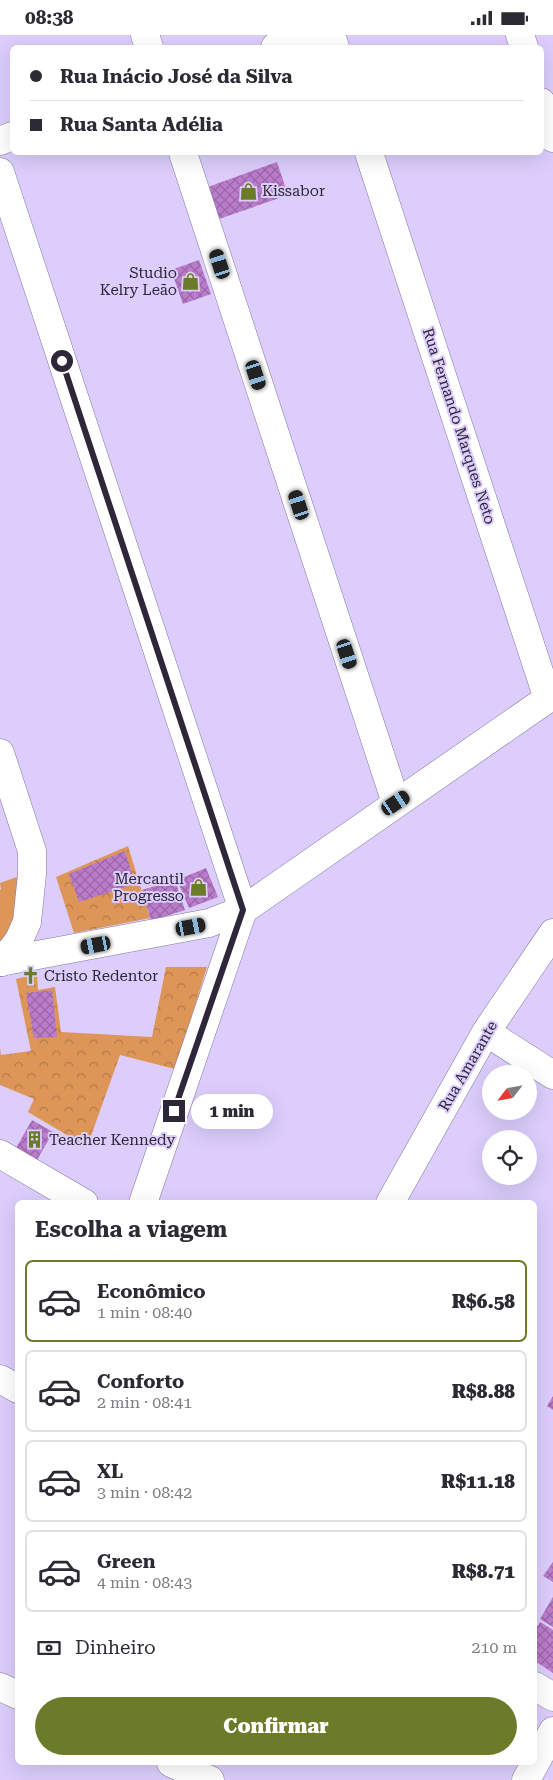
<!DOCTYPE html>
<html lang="pt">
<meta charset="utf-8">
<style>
body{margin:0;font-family:"Roboto Serif",serif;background:#f7f7f7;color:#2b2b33;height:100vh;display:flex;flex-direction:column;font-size:19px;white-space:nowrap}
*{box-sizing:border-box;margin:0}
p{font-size:16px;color:#7c7c81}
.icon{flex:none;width:28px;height:28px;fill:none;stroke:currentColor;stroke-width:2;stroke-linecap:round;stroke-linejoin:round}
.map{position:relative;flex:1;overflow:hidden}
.side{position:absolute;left:15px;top:1165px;width:522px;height:565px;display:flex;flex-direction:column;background:#fff;border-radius:8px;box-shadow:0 5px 20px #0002}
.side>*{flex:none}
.top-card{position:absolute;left:10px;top:10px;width:534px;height:110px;border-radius:8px;box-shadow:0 5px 20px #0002;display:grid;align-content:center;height:110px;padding:0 20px;background:#fff}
.needle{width:32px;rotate:239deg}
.fabs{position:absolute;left:482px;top:1030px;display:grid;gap:10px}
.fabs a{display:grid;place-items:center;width:55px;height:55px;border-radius:50%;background:#fff;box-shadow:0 5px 20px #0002;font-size:25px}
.end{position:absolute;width:22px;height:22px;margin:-11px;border:6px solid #2d2739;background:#fff;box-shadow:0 0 0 2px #fff}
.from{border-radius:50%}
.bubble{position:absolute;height:35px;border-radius:18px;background:#fff;box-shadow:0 5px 20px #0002;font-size:16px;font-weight:800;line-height:35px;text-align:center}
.car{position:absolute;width:15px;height:30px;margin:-15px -8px;border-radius:6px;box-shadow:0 0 4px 1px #0007;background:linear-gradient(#222 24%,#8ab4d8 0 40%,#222 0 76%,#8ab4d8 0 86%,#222 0)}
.top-card b{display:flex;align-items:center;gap:18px;height:48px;font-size:19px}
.top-card b+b{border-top:1px solid #e1e1e2}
.top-card i{width:12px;height:12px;background:#2b2b33}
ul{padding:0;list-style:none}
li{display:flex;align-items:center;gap:15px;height:82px;margin:0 10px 8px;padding:0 10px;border:2px solid #e1e1e2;border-radius:8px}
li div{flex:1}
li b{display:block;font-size:19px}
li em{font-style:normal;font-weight:800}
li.on{border-color:#6b7b29}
li>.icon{width:45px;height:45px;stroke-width:1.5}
h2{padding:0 20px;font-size:22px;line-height:60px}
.pay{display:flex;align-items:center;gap:12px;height:55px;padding:0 20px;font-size:19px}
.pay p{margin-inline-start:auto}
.primary-button{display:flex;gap:10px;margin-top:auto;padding:10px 20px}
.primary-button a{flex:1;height:58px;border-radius:30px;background:#6b7b29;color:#fff;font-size:20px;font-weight:800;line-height:58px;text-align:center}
.status{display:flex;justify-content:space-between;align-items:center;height:35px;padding:0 25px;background:#fff;direction:ltr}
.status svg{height:14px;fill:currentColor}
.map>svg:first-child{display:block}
</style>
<div class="status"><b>08:38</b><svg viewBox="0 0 49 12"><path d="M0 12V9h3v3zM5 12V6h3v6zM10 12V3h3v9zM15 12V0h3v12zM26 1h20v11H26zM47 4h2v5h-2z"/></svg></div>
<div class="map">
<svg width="553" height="1745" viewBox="0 0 553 1745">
<defs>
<pattern id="forest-crowns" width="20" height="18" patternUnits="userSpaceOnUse" patternTransform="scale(1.25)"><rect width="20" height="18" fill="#dd9558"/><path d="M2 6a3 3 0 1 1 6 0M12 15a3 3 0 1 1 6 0" fill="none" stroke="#b47a4a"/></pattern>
<pattern id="building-cross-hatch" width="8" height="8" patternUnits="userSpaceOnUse" patternTransform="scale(1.25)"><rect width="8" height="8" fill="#bc7ccc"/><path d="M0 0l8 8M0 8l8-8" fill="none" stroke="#9966a7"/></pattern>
</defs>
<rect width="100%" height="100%" fill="#dccdfc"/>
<!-- forest -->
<path fill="url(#forest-crowns)" d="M128 811 150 883 74 898 56 842Z
M166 932H207L175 1034 120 1020 87 1112 28 1077 34 1064 0 1050V1013L1 1020 31 1016 16 944 37 939 38 955 55 952 61 997 152 1002Z"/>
<!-- park -->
<path fill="#dd9558" d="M25 839 20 885 0 912V855L1 854 0 848Z"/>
<!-- building -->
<path fill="url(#building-cross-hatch)" d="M277 127 288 160 219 184 208 152Z
M199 225 211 259 183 269 171 235Z
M125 816 135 849 79 867 69 839Z
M206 833 218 862 189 873 177 845Z
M175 845 185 875 151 886 142 855Z
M52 955 57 1002 34 1003 26 958Z
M32 1085 53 1097 37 1125 16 1113Z
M553 1361V1375L547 1371Z
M553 1527V1547L543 1541Z
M553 1562V1592L540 1584Z
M540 1587 553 1595V1638L535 1626V1589L538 1591Z"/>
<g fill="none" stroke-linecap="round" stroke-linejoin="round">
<defs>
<path id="street" d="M145 0 149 12
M331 0 335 12
M520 0 524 12
M275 12 312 0
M541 67 553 103
M0 106 12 101
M183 118 396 768
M369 118 548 664
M0 137 243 875 143 1168
M0 718 32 816V839L27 887 19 905 2 927
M486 997 553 1040
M0 1119 84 1168
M390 1168 486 997 553 898
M0 1652 18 1660
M171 1728 210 1745
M526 1745 553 1696"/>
<path id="secondary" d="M0 927 209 888 243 875 553 660
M0 1344 18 1354
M535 1651 553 1662"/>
</defs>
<!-- street casing -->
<use href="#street" stroke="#8577a1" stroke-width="29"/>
<!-- secondary casing -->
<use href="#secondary" stroke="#8577a1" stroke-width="29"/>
<!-- street -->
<use href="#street" stroke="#fff" stroke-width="28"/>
<!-- secondary -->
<use href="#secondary" stroke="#fff" stroke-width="28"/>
</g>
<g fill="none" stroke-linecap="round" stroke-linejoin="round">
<!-- route -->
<path stroke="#2d2739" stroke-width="6" d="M62 326 243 875 174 1076"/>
</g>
<!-- icons -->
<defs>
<symbol id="shop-bare" viewBox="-9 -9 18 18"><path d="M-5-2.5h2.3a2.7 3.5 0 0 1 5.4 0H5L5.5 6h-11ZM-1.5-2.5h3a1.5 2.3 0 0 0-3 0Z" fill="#6b7b29" stroke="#dccdfc" stroke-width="2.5" paint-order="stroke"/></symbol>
<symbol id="church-bare" viewBox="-9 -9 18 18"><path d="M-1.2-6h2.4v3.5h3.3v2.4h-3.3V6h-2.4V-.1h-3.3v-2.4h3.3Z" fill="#6b7b29" stroke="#dccdfc" stroke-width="2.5" paint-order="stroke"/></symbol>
<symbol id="building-bare" viewBox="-9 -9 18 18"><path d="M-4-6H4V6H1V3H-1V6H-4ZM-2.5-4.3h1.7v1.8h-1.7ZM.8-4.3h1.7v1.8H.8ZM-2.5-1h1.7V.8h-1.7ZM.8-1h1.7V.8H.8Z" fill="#6b7b29" stroke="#dccdfc" stroke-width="2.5" paint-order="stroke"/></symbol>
</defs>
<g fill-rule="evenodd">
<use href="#shop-bare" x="236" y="144" width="25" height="25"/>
<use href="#shop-bare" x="178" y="234" width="25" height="25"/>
<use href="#shop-bare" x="186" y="840" width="25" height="25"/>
<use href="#church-bare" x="18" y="928" width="25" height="25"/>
<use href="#building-bare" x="22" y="1092" width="25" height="25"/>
</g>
<g text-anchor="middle" stroke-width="4" stroke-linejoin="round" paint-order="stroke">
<!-- poi labels -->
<g font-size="15" fill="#2d2739" stroke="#dccdfc" text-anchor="start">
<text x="262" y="161">Kissabor</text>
<text x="177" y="243" text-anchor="end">Studio<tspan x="177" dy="17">Kelry Leão</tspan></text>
<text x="184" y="849" text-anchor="end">Mercantil<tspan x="184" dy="17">Progresso</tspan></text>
<text x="44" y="946">Cristo Redentor</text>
<text x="49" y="1110">Teacher Kennedy</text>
</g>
<!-- street labels -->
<g font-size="15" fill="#2d2739" stroke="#dccdfc">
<text transform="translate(459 391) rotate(72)" y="5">Rua Fernando Marques Neto</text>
<text transform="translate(468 1031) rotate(-60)" y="5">Rua Amarante</text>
</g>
</g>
</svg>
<div class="fabs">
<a><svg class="needle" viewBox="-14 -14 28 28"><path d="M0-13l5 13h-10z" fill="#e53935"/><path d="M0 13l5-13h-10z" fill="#7c7c81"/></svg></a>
<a><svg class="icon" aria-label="locate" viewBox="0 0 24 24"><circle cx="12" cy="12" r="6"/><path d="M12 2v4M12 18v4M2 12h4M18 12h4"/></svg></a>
</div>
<i class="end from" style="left:62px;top:326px"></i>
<i class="end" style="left:174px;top:1076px"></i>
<div class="bubble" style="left:191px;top:1059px;width:82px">1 min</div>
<i class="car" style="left:220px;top:229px;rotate:342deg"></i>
<i class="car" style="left:256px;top:340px;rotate:162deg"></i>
<i class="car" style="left:299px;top:470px;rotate:342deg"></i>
<i class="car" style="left:347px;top:619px;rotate:162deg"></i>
<i class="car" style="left:396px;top:768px;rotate:56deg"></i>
<i class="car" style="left:191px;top:892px;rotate:79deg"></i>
<i class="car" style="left:96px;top:910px;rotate:259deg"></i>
<div class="top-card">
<b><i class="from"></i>Rua Inácio José da Silva</b>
<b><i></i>Rua Santa Adélia</b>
</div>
<section class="side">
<h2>Escolha a viagem</h2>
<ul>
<li class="on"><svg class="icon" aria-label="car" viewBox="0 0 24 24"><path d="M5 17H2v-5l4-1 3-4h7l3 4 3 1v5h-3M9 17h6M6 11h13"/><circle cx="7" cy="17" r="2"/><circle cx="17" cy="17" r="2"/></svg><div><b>Econômico</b><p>1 min · 08:40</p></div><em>R$6.58</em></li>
<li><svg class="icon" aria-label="car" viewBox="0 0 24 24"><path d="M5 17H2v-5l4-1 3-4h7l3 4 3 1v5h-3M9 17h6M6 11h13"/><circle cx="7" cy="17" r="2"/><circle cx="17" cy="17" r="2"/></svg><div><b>Conforto</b><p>2 min · 08:41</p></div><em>R$8.88</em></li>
<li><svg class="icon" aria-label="car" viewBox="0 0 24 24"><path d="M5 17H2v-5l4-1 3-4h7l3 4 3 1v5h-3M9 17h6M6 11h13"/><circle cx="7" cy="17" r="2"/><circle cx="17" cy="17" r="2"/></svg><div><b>XL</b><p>3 min · 08:42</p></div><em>R$11.18</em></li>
<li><svg class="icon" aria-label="car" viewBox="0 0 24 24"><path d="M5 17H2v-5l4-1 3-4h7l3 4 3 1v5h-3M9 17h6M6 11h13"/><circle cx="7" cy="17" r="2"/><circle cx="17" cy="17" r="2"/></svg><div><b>Green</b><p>4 min · 08:43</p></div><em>R$8.71</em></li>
</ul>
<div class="pay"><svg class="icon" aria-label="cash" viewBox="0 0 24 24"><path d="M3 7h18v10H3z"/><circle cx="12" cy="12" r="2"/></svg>Dinheiro<p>210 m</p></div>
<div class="primary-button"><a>Confirmar</a></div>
</section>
</div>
